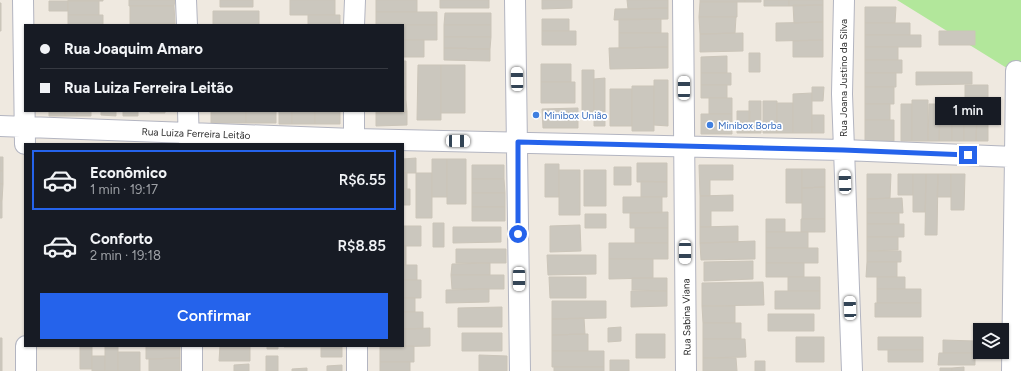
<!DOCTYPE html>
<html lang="pt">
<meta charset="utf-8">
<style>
body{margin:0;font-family:Figtree,sans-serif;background:#20242c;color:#f1f3f6;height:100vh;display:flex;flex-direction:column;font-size:15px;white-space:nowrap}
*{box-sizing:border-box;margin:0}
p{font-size:13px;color:#9ea1a6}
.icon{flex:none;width:22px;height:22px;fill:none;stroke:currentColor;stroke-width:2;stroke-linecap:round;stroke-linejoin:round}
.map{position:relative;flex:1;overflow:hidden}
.panel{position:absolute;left:24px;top:143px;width:380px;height:204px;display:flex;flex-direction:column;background:#171b24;border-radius:0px;box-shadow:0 1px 3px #0004}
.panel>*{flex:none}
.banner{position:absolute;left:24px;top:24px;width:380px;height:88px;border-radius:0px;box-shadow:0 1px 3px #0004;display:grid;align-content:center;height:88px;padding:0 16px;background:#171b24}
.tools{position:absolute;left:973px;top:323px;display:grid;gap:8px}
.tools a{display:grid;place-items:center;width:36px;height:36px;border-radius:0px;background:#171b24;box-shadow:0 1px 3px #0004;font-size:20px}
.end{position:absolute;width:18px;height:18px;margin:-9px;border:5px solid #2563eb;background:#fff;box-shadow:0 0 0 2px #fff}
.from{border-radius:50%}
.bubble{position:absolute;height:28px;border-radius:0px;background:#171b24;box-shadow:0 1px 3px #0004;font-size:13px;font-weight:600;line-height:28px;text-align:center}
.car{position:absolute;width:12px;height:24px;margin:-12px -6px;border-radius:5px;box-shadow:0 0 3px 1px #0007;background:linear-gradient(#fff 24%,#345 0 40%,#fff 0 76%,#345 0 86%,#fff 0)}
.banner b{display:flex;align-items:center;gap:14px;height:38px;font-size:15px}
.banner b+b{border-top:1px solid #363941}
.banner i{width:10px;height:10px;background:#f1f3f6}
ul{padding:7px 0 0;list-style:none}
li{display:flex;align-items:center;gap:12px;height:60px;margin:0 8px 6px;padding:0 8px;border:2px solid transparent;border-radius:0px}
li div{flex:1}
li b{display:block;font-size:15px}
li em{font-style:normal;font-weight:600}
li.active{border-color:#2563eb}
li>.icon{width:36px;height:36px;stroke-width:1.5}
.button{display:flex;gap:8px;margin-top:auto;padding:8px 16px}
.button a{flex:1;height:46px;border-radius:0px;background:#2563eb;color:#fff;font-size:16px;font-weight:600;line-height:46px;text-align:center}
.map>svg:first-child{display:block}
</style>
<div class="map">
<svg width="1021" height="371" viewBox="0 0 1021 371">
<rect width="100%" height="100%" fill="#efe9e0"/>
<!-- green -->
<path fill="#b2e79b" d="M897 0H1021V78L1010 70Z"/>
<!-- building -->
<path fill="#cbc7be" stroke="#cbc5b9" d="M68 0H103V1H68Z
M129 0H175L174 6H129Z
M220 0H253V7H220Z
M290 0H335V15H290Z
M376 0H417V12H376Z
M440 0H489V8H440Z
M542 0H572V8L542 9Z
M627 0H668V8L628 9Z
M700 0H745V2H700Z
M745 0H761V2H745Z
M764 0H789V6H764Z
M789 0H823V5L789 6Z
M49 1H68V11H49Z
M68 1H99V15H68Z
M700 2H737V17H699Z
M0 3H1V31H0Z
M793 5H823V22L794 23Z
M130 6H174L175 24H130Z
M865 7H896L895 23H865Z
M668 8V19L614 20 615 9Z
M213 11H259V25H213Z
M376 12H437V25H376Z
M445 13H491V25H444Z
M68 15H103V25H68Z
M308 15H340V25H308Z
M699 17H736L735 33 700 34Z
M542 19H569V31H542Z
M619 19H661V33H619Z
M823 22V40L776 41V23Z
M865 23H910V35H865Z
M403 25H437V40H403Z
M444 25H491V37H444Z
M542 31H576V45H542Z
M939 31H975V45H939Z
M619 33H668V47L619 48Z
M743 33V51L700 52V34Z
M865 35H921V47H865Z
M444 37H491L490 49 444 48Z
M403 40H424V57H403Z
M823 40V57H793V41Z
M668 47V68L610 69 609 48Z
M865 47H898V60H865Z
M444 48 490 49V61L444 60Z
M749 53H760V72H749Z
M727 56V73H701V57Z
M865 60H902V73H865Z
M403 61H406V74H403Z
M541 64H571V82H541Z
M418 65H441V120H417Z
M441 65H465V113H441Z
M582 70H594V116H582Z
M916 72H972V84L916 85Z
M701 73H731V85H701Z
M865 73H896V87H865Z
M403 74H406V87H403Z
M605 78V126H594V79Z
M654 80H668V126L654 125Z
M541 82H575V103H541Z
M701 85H727V98H701Z
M965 85H988V104H965Z
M632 86H654V131H632Z
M403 87H406V100H403Z
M812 87H824L823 101H812Z
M865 87H894V104H865Z
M610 89H632V126H610Z
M812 93V133H793V94Z
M709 98H732V114H709Z
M403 100H406L407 112 376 113V111H403Z
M912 100H928V141H912Z
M749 101H761V133H749Z
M763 101H777V133H763Z
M777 103H793V133H777Z
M865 104H890V120H865Z
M901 104H912V141H901Z
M929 104H940L939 141H928Z
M952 107H964V141H952Z
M578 108V128H543L542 109Z
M49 111H65V116H49Z
M65 111H77V116H65Z
M77 111H91V116H77Z
M101 111H116V116L101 115Z
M123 111H138V116H123Z
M150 111H165V113H150Z
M211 111H246V123H211Z
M246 111H276V123H246Z
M279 111H292V124H279Z
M292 111H315V124H292Z
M315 111H340V124H315Z
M737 111H750L749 133H737Z
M407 112V125L376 126V113Z
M977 112H988V141H976Z
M701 114H732V134H701Z
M812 115H824V133H812Z
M940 117H952V141H939Z
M964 119H977L976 141H964Z
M865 120H894V141H865Z
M0 157H3V171H0Z
M416 158V173H403V159Z
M432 159H447V197H432Z
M447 159H466V204H447Z
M637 163H667V182H637Z
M545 164H559V197H545Z
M472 165H504V179H472Z
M699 165H733V180H710V196H700Z
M614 167H631V185H614Z
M786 169H802V203H786Z
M802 169H825V187L802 188Z
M559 170H580V215H559Z
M584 170H606V206H584Z
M0 171H3V184H0Z
M403 173H407V189H403Z
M416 173H432V218H416Z
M867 174H891L890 198 867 199Z
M898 174H913V195H898Z
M913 174H926L925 212H913Z
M926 174H938L937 235H925Z
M938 174H951V197H937Z
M951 174H965L964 210H951Z
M472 179H504L505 193H472Z
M641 181 667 182V197H641Z
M0 184H3L2 201H0Z
M825 187V219H802V188Z
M403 189H410V205H403Z
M472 193H505V207H472Z
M733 195V211H711V227H700V196Z
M623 197H662V213H623Z
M902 198 903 213H867V199Z
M0 201H2V218H0Z
M472 207H505V221H472Z
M668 212V228H630V213Z
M867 213H899V224H867Z
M585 214H606V228H585Z
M766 219H785V232H766Z
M801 219H825V232H801Z
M433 223H444V247H433Z
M867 224H904V237H867Z
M580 225 581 251 550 252V226Z
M403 226H421V246H403Z
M738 226V242L700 243V227Z
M453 227H501V242L453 243Z
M635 228H668V243H635Z
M766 232H808V248H766Z
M867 237H898V250L867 251Z
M755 241V259L701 260 700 243Z
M609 243H668V259H609Z
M403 246H406V265H403Z
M766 248H818V263H766Z
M456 249H506V263H456Z
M867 251H901V262H867Z
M547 255H596V274L548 275Z
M609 259H653V278L609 279Z
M753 261V279L704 281V262Z
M867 262H897V277H866Z
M490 263V275H451L452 264Z
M766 263H804V277H766Z
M403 265H417V280H403Z
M451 275H504V289H452Z
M549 277H586V298H550Z
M788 277H820V291H788Z
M877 277H905V289H877Z
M632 278H667V291L632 290Z
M403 280H421V298H403Z
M763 282 764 305 702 306V283Z
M489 289V302L446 303V290Z
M877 289H921V303H877Z
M631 291H667V306L631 307Z
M775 291H820V309H775Z
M403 298H415V312H403Z
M552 301H606V318L552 319Z
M875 303H921V317H875Z
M702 306H735V323H703Z
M502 307V327H458V308Z
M403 312H423V329H403Z
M768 314H814V331H768Z
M584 318 585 334 552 335V319Z
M703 323H741V339H703Z
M621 327V341L608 342V328Z
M430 328V346L380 347V346H403V329Z
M462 333H502V351H462Z
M585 334H588V351H552V335Z
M636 334H665V358H636Z
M796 337H824V362H796Z
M878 337H923V350H878Z
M0 338H2V371H0Z
M703 339H745L746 357 703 358Z
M943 340 975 341V353H943Z
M80 346H92V369H80Z
M105 346H118V371H105Z
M146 346H180V358L146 359Z
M220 346H250V361H219Z
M267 346H278V349H267Z
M284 346H332V347H284Z
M414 346V362H380V347Z
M321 347H342V357H321Z
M888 350H923V362H888Z
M552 351H604V367H552Z
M118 352H140V371H118Z
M939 353H975V365H938Z
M479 355 507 356V371H479Z
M92 356H105V371H92Z
M266 356H278V371H266Z
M180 358V371H149V359Z
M703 358H736L737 371H703Z
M610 360H629V371H610Z
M755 361H765V371H755Z
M380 362H410V371H380Z
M249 364V371H234V365Z
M342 365V371H327V366Z
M554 367H604V371H554Z
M964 367V371H952V368Z
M307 368V371H292V369Z
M940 368H952V371H940Z"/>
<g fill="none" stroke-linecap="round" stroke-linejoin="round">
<defs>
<path id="minor" d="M23 0 25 144
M186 0 187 25
M515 0 520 371
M683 0 686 371
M844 0 842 94 852 371
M354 25 355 0
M188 111 189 144
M0 126 354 139 843 150 1015 157
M354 144V111
M26 346V371
M192 346V371
M357 346V371
M1012 371 1015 157 1016 71"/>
</defs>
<!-- minor casing -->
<use href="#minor" stroke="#b3b5c1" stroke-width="22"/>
<!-- minor -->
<use href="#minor" stroke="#fff" stroke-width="20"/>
</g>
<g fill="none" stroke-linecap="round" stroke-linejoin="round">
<!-- route -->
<path stroke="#2563eb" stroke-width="5" d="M518 234V142L843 150 968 155"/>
</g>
<!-- markers -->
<g fill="#3f7fe0" stroke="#fff" stroke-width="1.5">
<circle cx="536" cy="115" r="4"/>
<circle cx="710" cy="125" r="4"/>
</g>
<g text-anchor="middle" stroke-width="3.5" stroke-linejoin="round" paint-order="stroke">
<!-- street labels -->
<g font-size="10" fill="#2d2d2d" stroke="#fff">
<text transform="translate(843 78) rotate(-90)" y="4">Rua Joana Justino da Silva</text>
<text transform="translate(196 133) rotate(2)" y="4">Rua Luiza Ferreira Leitão</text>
<text transform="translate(686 317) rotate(-91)" y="4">Rua Sabina Viana</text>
</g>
<!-- shop labels -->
<g font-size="10" fill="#366cbe" stroke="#fff" text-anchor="start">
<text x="544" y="119">Minibox União</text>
<text x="718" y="129">Minibox Borba</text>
</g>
</g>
</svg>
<div class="tools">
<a><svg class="icon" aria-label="layers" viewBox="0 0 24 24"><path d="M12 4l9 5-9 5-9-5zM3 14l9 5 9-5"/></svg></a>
</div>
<i class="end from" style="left:518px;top:234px"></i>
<i class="end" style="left:968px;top:155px"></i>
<div class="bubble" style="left:935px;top:97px;width:66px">1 min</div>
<i class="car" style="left:517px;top:79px;rotate:359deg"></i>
<i class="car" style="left:684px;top:88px;rotate:0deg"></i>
<i class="car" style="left:458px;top:141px;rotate:91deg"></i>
<i class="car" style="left:845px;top:182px;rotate:358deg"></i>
<i class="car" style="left:685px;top:252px;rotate:180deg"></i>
<i class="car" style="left:519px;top:279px;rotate:180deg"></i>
<i class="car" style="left:850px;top:308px;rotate:358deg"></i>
<div class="banner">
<b><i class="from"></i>Rua Joaquim Amaro</b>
<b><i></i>Rua Luiza Ferreira Leitão</b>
</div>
<section class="panel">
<ul>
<li class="active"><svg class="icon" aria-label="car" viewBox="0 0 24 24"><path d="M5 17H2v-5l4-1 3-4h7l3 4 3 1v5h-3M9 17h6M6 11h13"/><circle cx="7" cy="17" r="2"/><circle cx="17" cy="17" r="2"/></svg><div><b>Econômico</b><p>1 min · 19:17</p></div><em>R$6.55</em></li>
<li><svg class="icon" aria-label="car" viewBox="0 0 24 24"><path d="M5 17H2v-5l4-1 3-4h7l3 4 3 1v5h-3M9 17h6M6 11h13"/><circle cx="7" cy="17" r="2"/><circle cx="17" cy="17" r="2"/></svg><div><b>Conforto</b><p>2 min · 19:18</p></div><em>R$8.85</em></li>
</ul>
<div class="button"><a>Confirmar</a></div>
</section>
</div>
